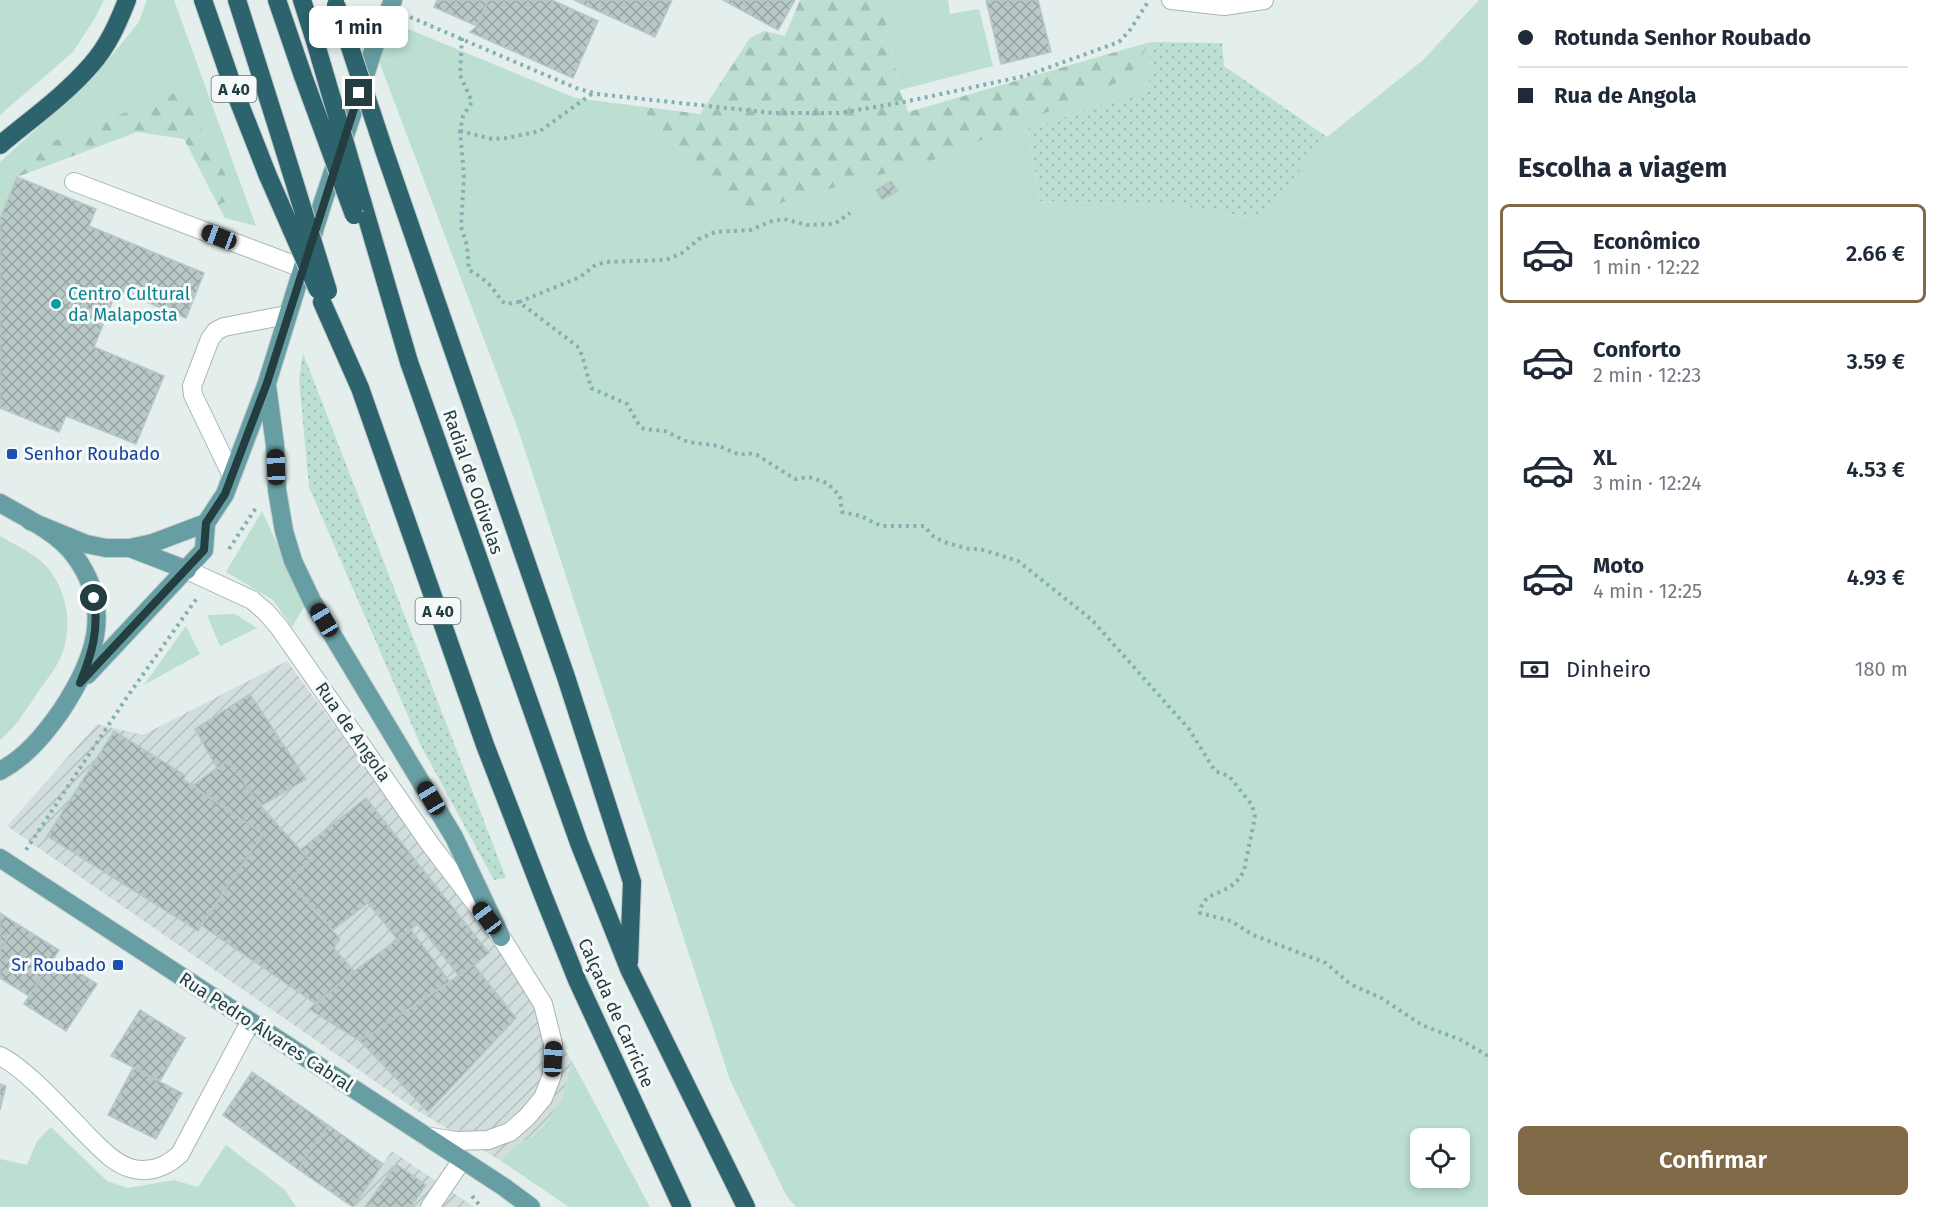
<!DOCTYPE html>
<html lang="pt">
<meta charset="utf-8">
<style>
body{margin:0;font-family:"Fira Sans",sans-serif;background:#f6f6f7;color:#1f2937;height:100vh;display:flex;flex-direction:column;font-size:22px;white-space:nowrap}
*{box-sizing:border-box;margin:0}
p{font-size:20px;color:#747a83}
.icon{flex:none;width:33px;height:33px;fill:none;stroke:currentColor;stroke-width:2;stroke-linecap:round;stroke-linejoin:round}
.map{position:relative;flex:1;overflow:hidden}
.side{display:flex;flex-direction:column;background:#fff;width:450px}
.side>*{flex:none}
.guide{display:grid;align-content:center;height:132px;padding:0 30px;background:#fff}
.controls{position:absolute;left:1410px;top:1128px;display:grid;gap:12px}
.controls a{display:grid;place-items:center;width:60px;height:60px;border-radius:9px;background:#fff;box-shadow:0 3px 9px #0003;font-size:30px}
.end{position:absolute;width:27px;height:27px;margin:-14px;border:8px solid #233d40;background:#fff;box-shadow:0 0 0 3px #fff}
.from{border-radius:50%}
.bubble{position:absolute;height:42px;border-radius:9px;background:#fff;box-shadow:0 3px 9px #0003;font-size:20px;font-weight:600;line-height:42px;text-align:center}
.car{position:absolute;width:18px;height:36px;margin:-18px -9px;border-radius:8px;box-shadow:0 0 4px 2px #0007;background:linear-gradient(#222 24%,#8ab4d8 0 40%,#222 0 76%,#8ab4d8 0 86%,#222 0)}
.guide b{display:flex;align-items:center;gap:21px;height:57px;font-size:22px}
.guide b+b{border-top:2px solid #e0e1e3}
.guide i{width:15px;height:15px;background:#1f2937}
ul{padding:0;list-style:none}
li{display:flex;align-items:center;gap:18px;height:99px;margin:0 12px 9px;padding:0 18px;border:3px solid transparent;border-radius:9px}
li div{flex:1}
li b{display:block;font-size:22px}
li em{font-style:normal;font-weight:600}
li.active{border-color:#7f6947}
li>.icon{width:54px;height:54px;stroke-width:1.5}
h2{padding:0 30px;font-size:27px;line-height:72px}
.pay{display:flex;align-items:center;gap:15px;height:66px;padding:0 30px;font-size:22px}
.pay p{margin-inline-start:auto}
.cta{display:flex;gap:12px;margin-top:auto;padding:12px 30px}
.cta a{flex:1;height:69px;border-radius:9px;background:#7f6947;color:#fff;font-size:24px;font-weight:600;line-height:69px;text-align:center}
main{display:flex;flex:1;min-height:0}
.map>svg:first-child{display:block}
</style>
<main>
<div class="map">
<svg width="1488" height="1207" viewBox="0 0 1488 1207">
<defs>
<pattern id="industrial-furrows" width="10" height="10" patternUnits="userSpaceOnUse" patternTransform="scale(1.5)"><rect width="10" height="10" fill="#d2dedd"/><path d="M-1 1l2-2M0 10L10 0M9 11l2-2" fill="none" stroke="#b4bfbf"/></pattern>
<pattern id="forest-firs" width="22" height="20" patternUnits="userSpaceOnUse" patternTransform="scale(1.5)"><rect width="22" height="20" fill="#bcdfd2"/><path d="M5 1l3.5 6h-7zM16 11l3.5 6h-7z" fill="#a1c0b5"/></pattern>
<pattern id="garden-dots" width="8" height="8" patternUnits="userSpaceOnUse" patternTransform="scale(1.5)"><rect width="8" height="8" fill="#bcdfd2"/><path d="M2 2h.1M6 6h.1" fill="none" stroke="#a1c0b5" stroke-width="1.8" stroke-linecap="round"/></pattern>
<pattern id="building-cross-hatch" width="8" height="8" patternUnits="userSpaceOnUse" patternTransform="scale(1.5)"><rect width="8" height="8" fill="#b9c9c7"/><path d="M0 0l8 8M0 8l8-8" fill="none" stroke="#96a4a3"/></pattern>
</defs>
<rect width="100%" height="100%" fill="#e4eeed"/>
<!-- industrial -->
<path fill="url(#industrial-furrows)" d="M287 661 508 962 572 1061 562 1098 547 1122 534 1135 517 1145 501 1161 418 1111 7 826 97 724 143 735Z
M392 1151 474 1207H353Z"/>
<!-- green -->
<path fill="#bcdfd2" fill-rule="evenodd" d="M0 0H104L95 18 73 52 0 115Z
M147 0H174L256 226 225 218 218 205 237 197 182 90 51 142 17 177 2 215H0V162L93 78 139 22Z
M881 0H948L950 14 979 9 993 66 900 90Z
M1479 0H1488V1207H796L786 1195 730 1080 519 432 374 48 390 9 406 28 575 98 638 106 744 213 1127 78 1150 42 1149 90 1028 129 1040 201 1181 206 1259 219 1327 137 1423 60ZM1420 1138H1460V1178H1420Z
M262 511 305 605 292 627 273 600 226 572Z
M0 536C15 545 34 553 46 566 67 589 73 625 62 654 57 667 48 678 40 689 28 707 17 726 0 740Z
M235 614 257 628 220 646 207 615Z
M186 626 200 654 144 685Z
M572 1061 650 1207H569L501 1161 517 1145 534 1135 547 1122 562 1098Z
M51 1127 107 1181 127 1188 174 1180 198 1187 226 1145 285 1190 296 1207H0V1159L27 1165 37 1141Z"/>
<!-- forest -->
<path fill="url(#forest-firs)" d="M800 0H881L900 90 908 112 1150 42 1128 78 936 159 744 213 638 106 700 114 750 38 764 31 785 36Z
M182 90 237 197 218 205 184 139 137 132 17 177 51 142Z"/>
<!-- garden -->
<path fill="url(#garden-dots)" d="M1150 42 1222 43 1224 66 1327 137 1260 219 1181 206 1040 201 1028 129 1149 90Z
M303 353 506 878 494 880 421 746 309 487 299 379Z"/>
<!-- building -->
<path fill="url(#building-cross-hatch)" stroke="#b6c8c7" stroke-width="1.5" d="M437 0H488L477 26 434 7Z
M488 0H552L598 21 573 78 470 32 477 26Z
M574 0H672L655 37Z
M723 0H795L778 30Z
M986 0H1038L1051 52 1001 64Z
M17 177 96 209 89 226 204 273 186 318 117 290 94 347 164 376 136 444 66 416 59 432 0 408V219Z
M891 181 898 191 882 200 876 190Z
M250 694 306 779 261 806 228 760 217 768 195 729Z
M114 731 186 776 183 779 263 834 198 931 47 836Z
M228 760 261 806 310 861 288 881 340 939 334 948 354 971 316 1004 201 925 263 834 192 786Z
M366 798 489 953 459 976 418 924 398 940 368 903 333 930 288 881 310 861 300 850Z
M0 913 17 924 0 950Z
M17 924 59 950 29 996 0 978V950Z
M411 930 450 982 360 1041 309 1009 354 971Z
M54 957 97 984 66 1031 24 1004Z
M474 965 516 1018 428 1112 360 1041Z
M140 1010 185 1038 160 1081 111 1056Z
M133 1068 182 1093 156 1139 108 1115Z
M252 1072 328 1125 298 1169 223 1115Z
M0 1084 6 1086 0 1110Z
M328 1125 383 1164 353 1207 298 1169Z
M396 1164 426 1185 411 1207H365Z"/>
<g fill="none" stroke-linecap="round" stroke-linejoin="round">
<defs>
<path id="minor" d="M1171 0 1224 6 1264 0
M74 182 302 268
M232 476 193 395 192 386 210 339 216 331 224 327 287 315
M187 570 252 600 266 612 279 627 430 844 501 937 543 1004 553 1044 552 1075 543 1098 527 1117 510 1132 488 1140 456 1141 425 1136
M0 1056C27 1069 67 1115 89 1137 101 1149 114 1163 130 1168 150 1174 166 1167 180 1154L250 1022
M430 1207 462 1160"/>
<path id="major" d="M267 386 275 445 277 490 284 531 293 561 312 601 454 837 501 937
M0 503C24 517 57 532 74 555 115 609 94 661 61 711 44 735 27 756 0 771
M30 521 86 544 106 548H130L153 543 206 523 225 494 267 383 322 205 374 48 393 0
M130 548 187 570
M87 675 204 550 206 523
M0 858 504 1187 531 1207"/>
<path id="highway" d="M203 0 233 87 268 176
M237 0 280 136
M277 0 303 76
M302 0 315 41
M0 145C31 119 65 95 91 65 108 46 118 23 127 0
M384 150 566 677 632 882 629 962
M362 201 409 362 579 843 629 969 746 1207
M322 302 360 388 485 745 543 895 577 980 682 1207"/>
</defs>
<!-- minor casing -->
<use href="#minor" stroke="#a6b5b6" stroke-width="20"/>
<!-- major casing -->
<use href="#major" stroke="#c1c9ca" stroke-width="20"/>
<!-- highway casing -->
<use href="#highway" stroke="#c1c9ca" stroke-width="20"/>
<!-- path -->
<path stroke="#84b0b2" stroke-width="4" stroke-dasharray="3 4.5" stroke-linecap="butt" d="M410 17 576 88 597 94 773 113H839L904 102 1025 76 1119 42 1130 30 1148 2
M462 38 460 75 472 102 463 116 460 131 464 175 461 227 467 245 469 270C478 275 487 281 493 289 498 295 500 300 506 304L519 302 577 346 582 355 591 388 627 404 639 425 644 429 665 431 688 442 719 446 740 455 748 453 757 455 795 479 809 477 827 483 840 496 842 512 861 516 881 526H924L934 537 944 542 969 549H980L1018 561 1092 620 1189 729 1215 771 1229 776 1252 805 1255 817 1244 871C1240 877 1237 882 1231 886 1219 894 1201 895 1200 913L1231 921 1253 935 1326 963 1350 984 1381 998 1422 1025 1461 1040 1488 1056
M460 131 492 139 507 138 540 131 593 93
M519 302 580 277 594 266 605 262 666 260 682 253 699 239 715 232 751 230 772 221 784 219 807 225 830 224 836 223 850 213
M229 549 256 508
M26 850 125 700 197 598
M472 1196 481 1207"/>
<!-- minor -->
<use href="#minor" stroke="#fff" stroke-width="18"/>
<!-- major -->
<use href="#major" stroke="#679ea4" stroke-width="18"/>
<!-- highway -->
<use href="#highway" stroke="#2d636d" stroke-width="18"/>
<defs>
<path id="highway-bridge" d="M336 5 384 150
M315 41 362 201
M303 76 354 215
M280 136 328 291
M268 176 318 290"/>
</defs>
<!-- highway-bridge casing -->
<use href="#highway-bridge" stroke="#c1c9ca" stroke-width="20" stroke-linecap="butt"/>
<!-- highway-bridge -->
<use href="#highway-bridge" stroke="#2d636d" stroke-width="18"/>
</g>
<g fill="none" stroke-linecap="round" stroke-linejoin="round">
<!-- route -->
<path stroke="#233d40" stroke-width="8" d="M94 598C99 630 92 654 80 683L204 550 206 523 225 494 267 383 359 93"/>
</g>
<!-- markers -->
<circle fill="#0f9aa8" stroke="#f5faf9" stroke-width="2" cx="56" cy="304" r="6"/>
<g fill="#1a4fb4" stroke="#f5faf9" stroke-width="2">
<rect x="6" y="448" width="12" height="12" rx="3"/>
<rect x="112" y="959" width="12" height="12" rx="3"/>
</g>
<g text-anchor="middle" stroke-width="6" stroke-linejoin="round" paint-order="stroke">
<!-- shield labels -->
<g fill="#f5faf9" stroke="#627678" stroke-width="1.5">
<rect x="211.5" y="76" width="45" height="26" rx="4.5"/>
<rect x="415.5" y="598" width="45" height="26" rx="4.5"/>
</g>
<g font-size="16" font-weight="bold" fill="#233d40">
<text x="234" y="95">A 40</text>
<text x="438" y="617">A 40</text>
</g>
<!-- culture labels -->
<g font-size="18" fill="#0d838f" stroke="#f5faf9" text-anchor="start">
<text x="68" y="300">Centro Cultural<tspan x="68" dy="21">da Malaposta</tspan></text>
</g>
<!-- transit labels -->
<g font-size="18" fill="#164399" stroke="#f5faf9" text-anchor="start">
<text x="24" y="460">Senhor Roubado</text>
<text x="106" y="971" text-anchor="end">Sr Roubado</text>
</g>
<!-- street labels -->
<g font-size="18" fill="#233d40" stroke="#f5faf9">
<text transform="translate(473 482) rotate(71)" y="6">Radial de Odivelas</text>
<text transform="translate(353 732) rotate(55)" y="6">Rua de Angola</text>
<text transform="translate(616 1013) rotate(66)" y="6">Calçada de Carriche</text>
<text transform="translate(266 1032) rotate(33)" y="6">Rua Pedro Álvares Cabral</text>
</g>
</g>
</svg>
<div class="controls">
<a><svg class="icon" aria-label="locate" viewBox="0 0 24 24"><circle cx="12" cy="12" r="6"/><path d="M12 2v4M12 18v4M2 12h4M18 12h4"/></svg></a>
</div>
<i class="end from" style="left:94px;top:598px"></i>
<i class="end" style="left:359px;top:93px"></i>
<div class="bubble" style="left:309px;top:6px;width:99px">1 min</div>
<i class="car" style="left:219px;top:237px;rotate:291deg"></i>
<i class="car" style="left:276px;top:467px;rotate:358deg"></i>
<i class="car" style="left:324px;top:620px;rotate:329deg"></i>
<i class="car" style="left:431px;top:798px;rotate:329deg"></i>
<i class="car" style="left:487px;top:918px;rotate:323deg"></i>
<i class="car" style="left:553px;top:1059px;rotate:3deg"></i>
</div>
<section class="side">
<div class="guide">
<b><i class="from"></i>Rotunda Senhor Roubado</b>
<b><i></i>Rua de Angola</b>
</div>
<h2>Escolha a viagem</h2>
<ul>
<li class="active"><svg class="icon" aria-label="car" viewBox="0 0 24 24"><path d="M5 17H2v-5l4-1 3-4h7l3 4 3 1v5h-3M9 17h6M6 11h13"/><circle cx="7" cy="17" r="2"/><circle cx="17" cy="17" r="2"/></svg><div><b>Econômico</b><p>1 min · 12:22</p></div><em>2.66 €</em></li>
<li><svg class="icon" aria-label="car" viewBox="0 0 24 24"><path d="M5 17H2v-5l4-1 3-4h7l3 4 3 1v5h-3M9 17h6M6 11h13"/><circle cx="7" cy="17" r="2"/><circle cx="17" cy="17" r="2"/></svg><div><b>Conforto</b><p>2 min · 12:23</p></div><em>3.59 €</em></li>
<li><svg class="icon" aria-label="car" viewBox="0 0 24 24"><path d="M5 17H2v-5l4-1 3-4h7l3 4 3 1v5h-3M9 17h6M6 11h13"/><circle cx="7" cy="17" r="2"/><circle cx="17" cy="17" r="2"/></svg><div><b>XL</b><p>3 min · 12:24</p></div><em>4.53 €</em></li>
<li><svg class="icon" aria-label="car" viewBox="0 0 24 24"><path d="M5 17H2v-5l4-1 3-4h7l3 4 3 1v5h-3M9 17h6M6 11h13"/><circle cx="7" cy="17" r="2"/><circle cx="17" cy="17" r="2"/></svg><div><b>Moto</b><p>4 min · 12:25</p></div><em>4.93 €</em></li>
</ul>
<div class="pay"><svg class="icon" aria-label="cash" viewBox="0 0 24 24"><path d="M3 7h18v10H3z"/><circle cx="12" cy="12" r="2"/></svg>Dinheiro<p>180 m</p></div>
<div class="cta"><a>Confirmar</a></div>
</section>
</main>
